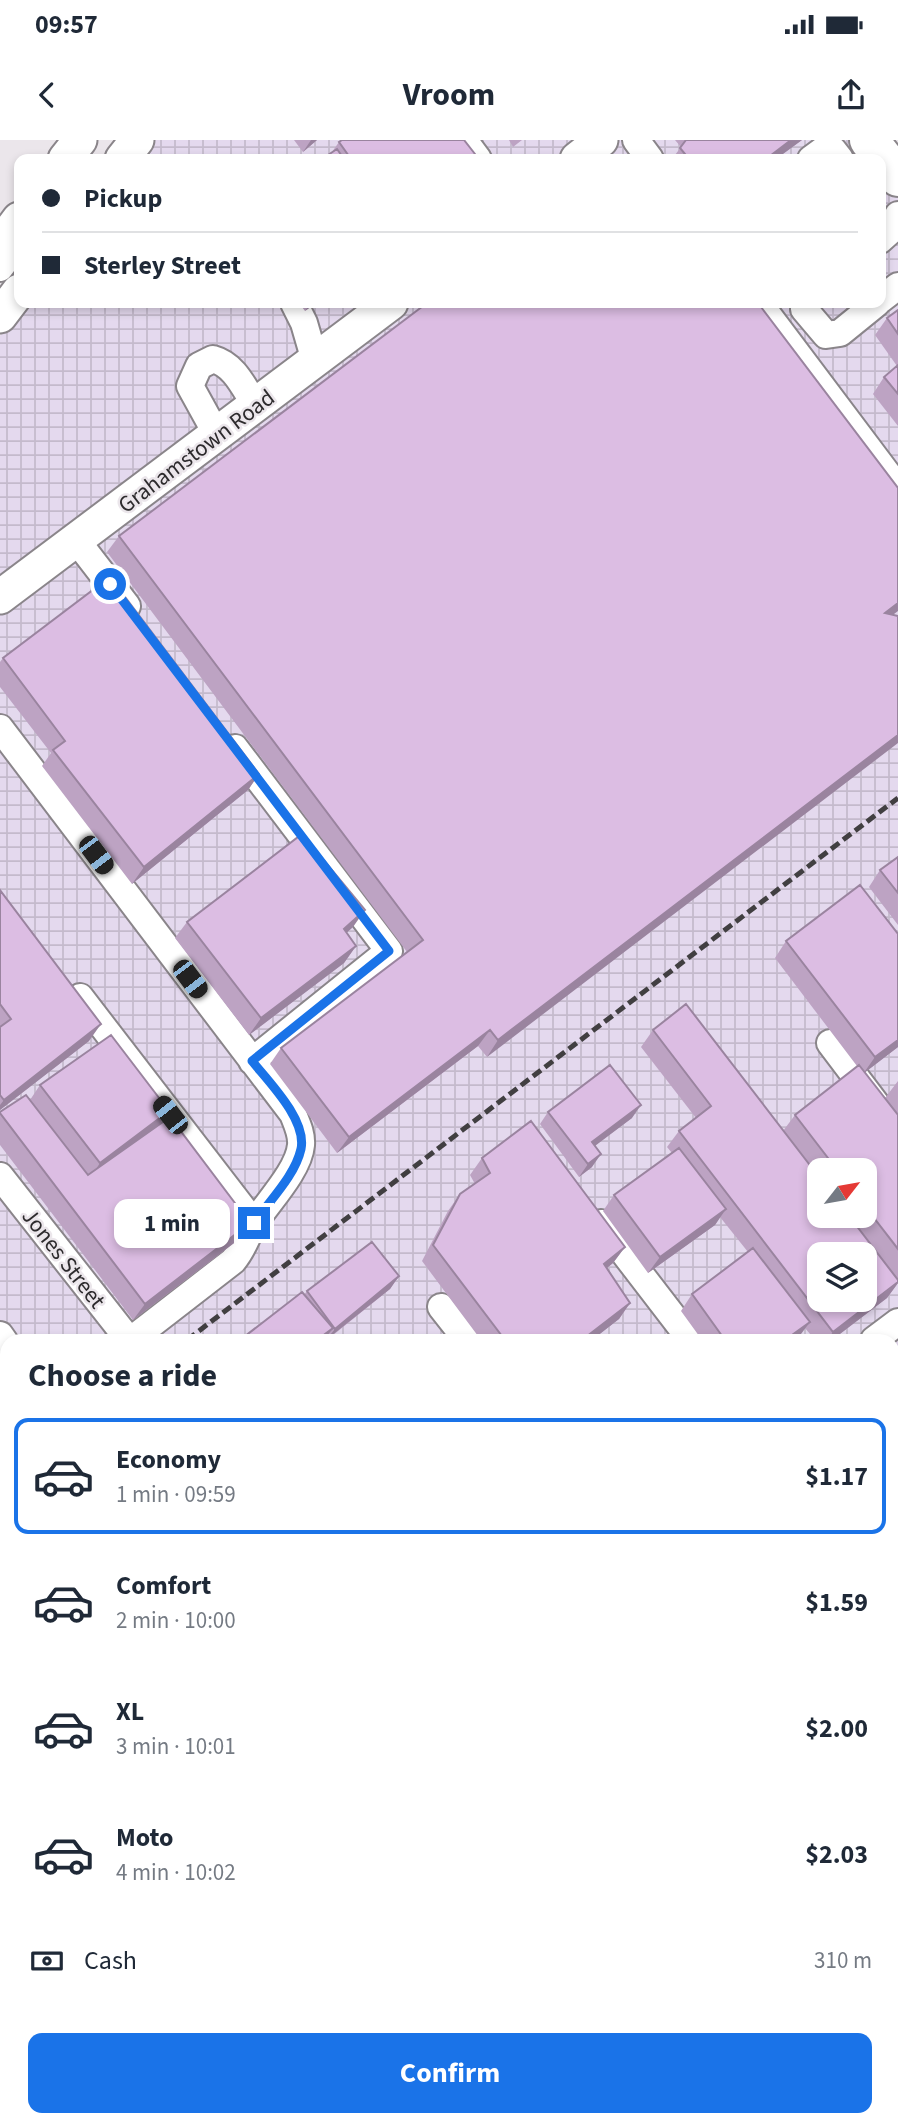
<!DOCTYPE html>
<meta charset="utf-8">
<style>
body{margin:0;font-family:"Source Sans 3",sans-serif;background:#f6f6f7;color:#1f2937;height:100vh;display:flex;flex-direction:column;font-size:26px;white-space:nowrap}
*{box-sizing:border-box;margin:0}
p{font-size:23px;color:#747a83}
.icon{flex:none;width:38px;height:38px;fill:none;stroke:currentColor;stroke-width:2;stroke-linecap:round;stroke-linejoin:round}
.map{position:relative;flex:1;overflow:hidden}
.side{position:absolute;left:0px;top:1194px;width:900px;height:793px;display:flex;flex-direction:column;background:#fff;border-radius:21px 21px 0 0;box-shadow:0 4px 10px #0003}
.side>*{flex:none}
.banner{position:absolute;left:14px;top:14px;width:872px;height:154px;border-radius:14px;box-shadow:0 4px 10px #0003;display:grid;align-content:center;height:154px;padding:0 28px;background:#fff}
.needle{width:46px;rotate:59deg}
.controls{position:absolute;left:807px;top:1018px;display:grid;gap:14px}
.controls a{display:grid;place-items:center;width:70px;height:70px;border-radius:14px;background:#fff;box-shadow:0 4px 10px #0003;font-size:35px}
.end{position:absolute;width:32px;height:32px;margin:-16px;border:9px solid #1a73e8;background:#fff;box-shadow:0 0 0 4px #fff}
.from{border-radius:50%}
.bubble{position:absolute;height:49px;border-radius:14px;background:#fff;box-shadow:0 4px 10px #0003;font-size:23px;font-weight:700;line-height:49px;text-align:center}
.car{position:absolute;width:21px;height:42px;margin:-21px -10px;border-radius:9px;box-shadow:0 0 5px 2px #0007;background:linear-gradient(#222 24%,#8ab4d8 0 40%,#222 0 76%,#8ab4d8 0 86%,#222 0)}
.banner b{display:flex;align-items:center;gap:24px;height:66px;font-size:26px}
.banner b+b{border-top:2px solid #e0e1e3}
.banner i{width:18px;height:18px;background:#1f2937}
ul{padding:0;list-style:none}
li{display:flex;align-items:center;gap:21px;height:116px;margin:0 14px 10px;padding:0 14px;border:4px solid transparent;border-radius:14px}
li div{flex:1}
li b{display:block;font-size:26px}
li em{font-style:normal;font-weight:700}
li.active{border-color:#1a73e8}
li>.icon{width:63px;height:63px;stroke-width:1.5}
h2{padding:0 28px;font-size:32px;line-height:84px}
.pay{display:flex;align-items:center;gap:18px;height:77px;padding:0 28px;font-size:26px}
.pay p{margin-inline-start:auto}
.action{display:flex;gap:14px;margin-top:auto;padding:14px 28px}
.action a{flex:1;height:80px;border-radius:14px;background:#1a73e8;color:#fff;font-size:28px;font-weight:700;line-height:80px;text-align:center}
.status{display:flex;justify-content:space-between;align-items:center;height:49px;padding:0 35px;background:#fff;direction:ltr}
.status svg{height:19px;fill:currentColor}
header{display:flex;justify-content:space-between;align-items:center;height:91px;padding:0 28px;background:#fff;font-size:32px;font-weight:700}
.map>svg:first-child{display:block}
</style>
<div class="status"><b>09:57</b><svg viewBox="0 0 49 12"><path d="M0 12V9h3v3zM5 12V6h3v6zM10 12V3h3v9zM15 12V0h3v12zM26 1h20v11H26zM47 4h2v5h-2z"/></svg></div>
<header><svg class="icon" aria-label="back" viewBox="0 0 24 24"><path d="M15 5l-7 7 7 7"/></svg>Vroom<svg class="icon" aria-label="share" viewBox="0 0 24 24"><path d="M12 15V3M7 8l5-5 5 5M5 13v7h14v-7"/></svg></header>
<div class="map">
<svg width="898" height="1985" viewBox="0 0 898 1985">
<defs>
<pattern id="industrial-grid" width="8" height="8" patternUnits="userSpaceOnUse" patternTransform="scale(1.75)"><rect width="8" height="8" fill="#e4d9ee"/><path d="M0 4h8M4 0v8" fill="none" stroke="#c4bacc"/></pattern>
<pattern id="water-ripples" width="26" height="14" patternUnits="userSpaceOnUse" patternTransform="scale(1.75)"><rect width="26" height="14" fill="#8bacce"/><path d="M2 4q2-2 4 0t4 0M15 11q2-2 4 0t4 0" fill="none" stroke="#728ca8"/></pattern>
</defs>
<rect width="100%" height="100%" fill="#ebe6eb"/>
<!-- industrial -->
<path fill="url(#industrial-grid)" fill-rule="evenodd" d="M153 0H856L870 19H138Z
M880 32 898 56V1302L893 1307 892 1200H7V1979H40L33 1985H0V196L26 163H880ZM819 1031H864V1076H819ZM819 1115H864V1160H819Z
M898 1477V1722L893 1726 892 1482Z
M333 1979H504L495 1985H327Z"/>
<!-- water -->
<path fill="url(#water-ripples)" d="M898 1831V1985H648L656 1979H892V1838Z"/>
<g fill="none" stroke-linecap="round" stroke-linejoin="round">
<defs>
<path id="minor" d="M464 0 478 19
M636 0 650 19
M811 19 826 8 833 10 840 19
M880 100 889 92 898 75
M0 128 19 103
M880 160 898 146
M294 163 304 183 315 221
M759 163 898 348
M805 163 804 169 826 195 840 193 877 163
M217 295 190 246 199 226 213 219C235 225 244 248 256 266
M77 401 127 466
M0 588 293 974C297 984 302 994 301 1005 299 1029 270 1060 257 1079 247 1093 245 1107 233 1121L131 1200
M235 608 389 811 252 921
M80 857 254 1083
M830 903 898 993
M0 1036 129 1200
M601 1083 691 1200
M441 1167 467 1200
M0 1195 7 1205
M874 1200 898 1182
M0 1298 7 1293
M892 1462 898 1457
M0 1869 7 1863
M308 1985 314 1979"/>
<path id="major" d="M65 19 80 0
M122 19 137 0
M577 19 601 0
M0 104 19 79
M0 176 19 151
M0 457 391 163"/>
<path id="highway" d="M869 0 898 37
M892 1320 898 1314
M892 1406 898 1402
M67 1985 74 1979
M138 1985 145 1979
M207 1985 214 1979"/>
</defs>
<!-- minor casing -->
<use href="#minor" stroke="#8a858a" stroke-width="30"/>
<!-- major casing -->
<use href="#major" stroke="#8a858a" stroke-width="37"/>
<!-- highway casing -->
<use href="#highway" stroke="#8a858a" stroke-width="42"/>
<!-- minor -->
<use href="#minor" stroke="#fff" stroke-width="26"/>
<!-- major -->
<use href="#major" stroke="#fff" stroke-width="33"/>
<!-- highway -->
<use href="#highway" stroke="#fff" stroke-width="38"/>
<!-- rail -->
<path stroke="#413f41" stroke-width="5" stroke-dasharray="10 5" stroke-linecap="butt" d="M187 1200 898 658
M0 1344 7 1338
M892 1753 898 1750
M537 1985 546 1979"/>
</g>
<!-- wall -->
<path fill="#bda3c3" fill-rule="evenodd" d="M294 0H317L303 12Z
M509 0H522L513 7Z
M675 0H802L776 19H672L681 7Z
M339 2 475 19H322L332 12Z
M299 163H316L305 171Z
M898 170V286L873 254 884 237 897 226 875 195 887 178Z
M119 396 893 475 487 917 478 906 337 1013 270 924 281 908 407 812 107 412Z
M3 518 259 634 248 650 132 744 42 626 51 613 0 547V522Z
M898 717V785L869 747 880 730Z
M0 750 89 901 0 970Z
M187 782 353 787 346 793 356 806 344 823 249 895 175 798Z
M898 794V907L865 932 885 958 898 941V1143L887 1158 832 1200H815L805 1188 795 1200H702L681 1171 692 1154 748 1112 720 1077 715 1085 648 1133 603 1071 614 1055 672 1013 667 1007 679 991 696 978 641 907 653 890 783 991 795 975 857 926 775 818 786 801ZM819 1031H864V1076H819Z
M40 945 169 971 160 984 238 1100 133 1180 0 1005V972L30 960Z
M548 972 632 978 594 1006 592 1027 579 1037 540 984Z
M482 1018 625 1107 613 1123 607 1128 630 1163 619 1179 592 1200H481L422 1121 448 1071 460 1054 475 1044 470 1035Z
M399 1136 390 1149 327 1200H240L304 1155 307 1151Z
M7 1384V1521L0 1512V1389Z
M0 1517 7 1526V1694L0 1700Z
M898 1592V1627L892 1619V1599Z
M7 1891V1934L0 1925V1898Z
M7 1945V1979H33L26 1985H0V1951Z"/>
<!-- shaded-wall -->
<path fill="#9a849f" d="M311 0H317L303 12Z
M791 0H802L776 19H766Z
M311 163H316L305 171Z
M898 463V471L873 490 885 473Z
M898 595V603L487 917 498 900Z
M259 634 248 650 132 744 144 727Z
M365 770 353 787 332 806 344 789Z
M356 806 344 823 249 895 261 878Z
M101 884 89 901 0 970V965L4 960Z
M490 890 478 906 337 1013 349 997Z
M898 900V907L863 934 875 917Z
M641 965 632 978 583 1015 592 1002Z
M169 971 157 988 89 1040 100 1023Z
M601 1014 592 1027 579 1037 588 1024Z
M726 1069 715 1085 648 1133 660 1117Z
M250 1083 238 1100 133 1180 145 1164Z
M625 1107 613 1123 592 1140 604 1124Z
M399 1136 390 1149 326 1200 335 1189Z
M898 1143 887 1158 832 1200H827L833 1192Z
M630 1163 619 1179 592 1200H582Z
M810 1182 798 1198 795 1200H785Z
M333 1188 324 1200H317Z
M7 1689V1694L0 1700V1699Z
M898 1698V1706L892 1710V1701Z
M7 1826V1833L0 1839V1831Z
M24 1979H33L26 1985H18Z
M425 1979H431L425 1985H419Z"/>
<!-- building -->
<path fill="#dcbde3" stroke="#9a849f" stroke-width="2" fill-rule="evenodd" d="M342 0H464L475 14V19H351L339 2Z
M686 0H791L766 19H689L680 8Z
M337 9 344 19H322Z
M427 163H758L898 348V463L885 473 898 476V595L498 900 490 890 349 997 281 908 423 800 119 396Z
M898 170V194L887 178Z
M898 225V254L884 237Z
M110 437 259 634 144 727 53 610 65 601 3 518Z
M302 694 365 770 344 789 356 806 261 878 187 782Z
M898 717V753L880 730Z
M860 745 898 794V900L875 917 786 801Z
M0 750 101 884 4 960 0 955V887L11 879 0 864Z
M686 864 819 1037V1076H849L898 1140V1142L833 1192 679 991 711 966 653 890ZM819 1115H864V1160H819Z
M111 895 169 971 100 1023 40 945Z
M610 925 641 965 592 1002 601 1014 588 1024 548 972Z
M859 925 898 975V1109L864 1065V1031H838L795 975Z
M26 955 88 1035 170 977 250 1083 145 1164 0 973V972Z
M531 981 625 1107 604 1124 630 1163 582 1200H505L433 1105 460 1054 490 1033 482 1018Z
M679 1008 726 1069 660 1117 614 1055Z
M372 1102 399 1136 335 1189 307 1151Z
M753 1108 810 1182 785 1200H725L692 1154Z
M302 1152 333 1188 317 1200H240Z
M7 1384V1489L0 1480V1389Z
M0 1517 7 1526V1679L0 1671Z
M892 1626 896 1632 898 1630V1698L892 1701Z
M7 1715V1826L0 1831V1720Z
M7 1891V1902L2 1895Z
M7 1945V1965L0 1957V1951Z
M340 1979H425L419 1985H334Z"/>
<g fill="none" stroke-linecap="round" stroke-linejoin="round">
<!-- route -->
<path stroke="#1a73e8" stroke-width="9" d="M110 444 389 811 252 921C269 942 307 980 301 1009 295 1036 269 1061 254 1083"/>
</g>
<g text-anchor="middle" stroke-width="5" stroke-linejoin="round" paint-order="stroke">
<!-- street labels -->
<g font-size="23" fill="#2d2b2d" stroke="#ebe6eb">
<text transform="translate(196 311) rotate(-37)" y="8">Grahamstown Road</text>
<text transform="translate(64 1118) rotate(52)" y="8">Jones Street</text>
</g>
</g>
</svg>
<div class="controls">
<a><svg class="needle" viewBox="-14 -14 28 28"><path d="M0-13l5 13h-10z" fill="#e53935"/><path d="M0 13l5-13h-10z" fill="#747a83"/></svg></a>
<a><svg class="icon" aria-label="layers" viewBox="0 0 24 24"><path d="M12 4l9 5-9 5-9-5zM3 14l9 5 9-5"/></svg></a>
</div>
<i class="end from" style="left:110px;top:444px"></i>
<i class="end" style="left:254px;top:1083px"></i>
<div class="bubble" style="left:114px;top:1059px;width:116px">1 min</div>
<i class="car" style="left:96px;top:715px;rotate:143deg"></i>
<i class="car" style="left:190px;top:839px;rotate:143deg"></i>
<i class="car" style="left:170px;top:975px;rotate:322deg"></i>
<div class="banner">
<b><i class="from"></i>Pickup</b>
<b><i></i>Sterley Street</b>
</div>
<section class="side">
<h2>Choose a ride</h2>
<ul>
<li class="active"><svg class="icon" aria-label="car" viewBox="0 0 24 24"><path d="M5 17H2v-5l4-1 3-4h7l3 4 3 1v5h-3M9 17h6M6 11h13"/><circle cx="7" cy="17" r="2"/><circle cx="17" cy="17" r="2"/></svg><div><b>Economy</b><p>1 min · 09:59</p></div><em>$1.17</em></li>
<li><svg class="icon" aria-label="car" viewBox="0 0 24 24"><path d="M5 17H2v-5l4-1 3-4h7l3 4 3 1v5h-3M9 17h6M6 11h13"/><circle cx="7" cy="17" r="2"/><circle cx="17" cy="17" r="2"/></svg><div><b>Comfort</b><p>2 min · 10:00</p></div><em>$1.59</em></li>
<li><svg class="icon" aria-label="car" viewBox="0 0 24 24"><path d="M5 17H2v-5l4-1 3-4h7l3 4 3 1v5h-3M9 17h6M6 11h13"/><circle cx="7" cy="17" r="2"/><circle cx="17" cy="17" r="2"/></svg><div><b>XL</b><p>3 min · 10:01</p></div><em>$2.00</em></li>
<li><svg class="icon" aria-label="car" viewBox="0 0 24 24"><path d="M5 17H2v-5l4-1 3-4h7l3 4 3 1v5h-3M9 17h6M6 11h13"/><circle cx="7" cy="17" r="2"/><circle cx="17" cy="17" r="2"/></svg><div><b>Moto</b><p>4 min · 10:02</p></div><em>$2.03</em></li>
</ul>
<div class="pay"><svg class="icon" aria-label="cash" viewBox="0 0 24 24"><path d="M3 7h18v10H3z"/><circle cx="12" cy="12" r="2"/></svg>Cash<p>310 m</p></div>
<div class="action"><a>Confirm</a></div>
</section>
</div>
